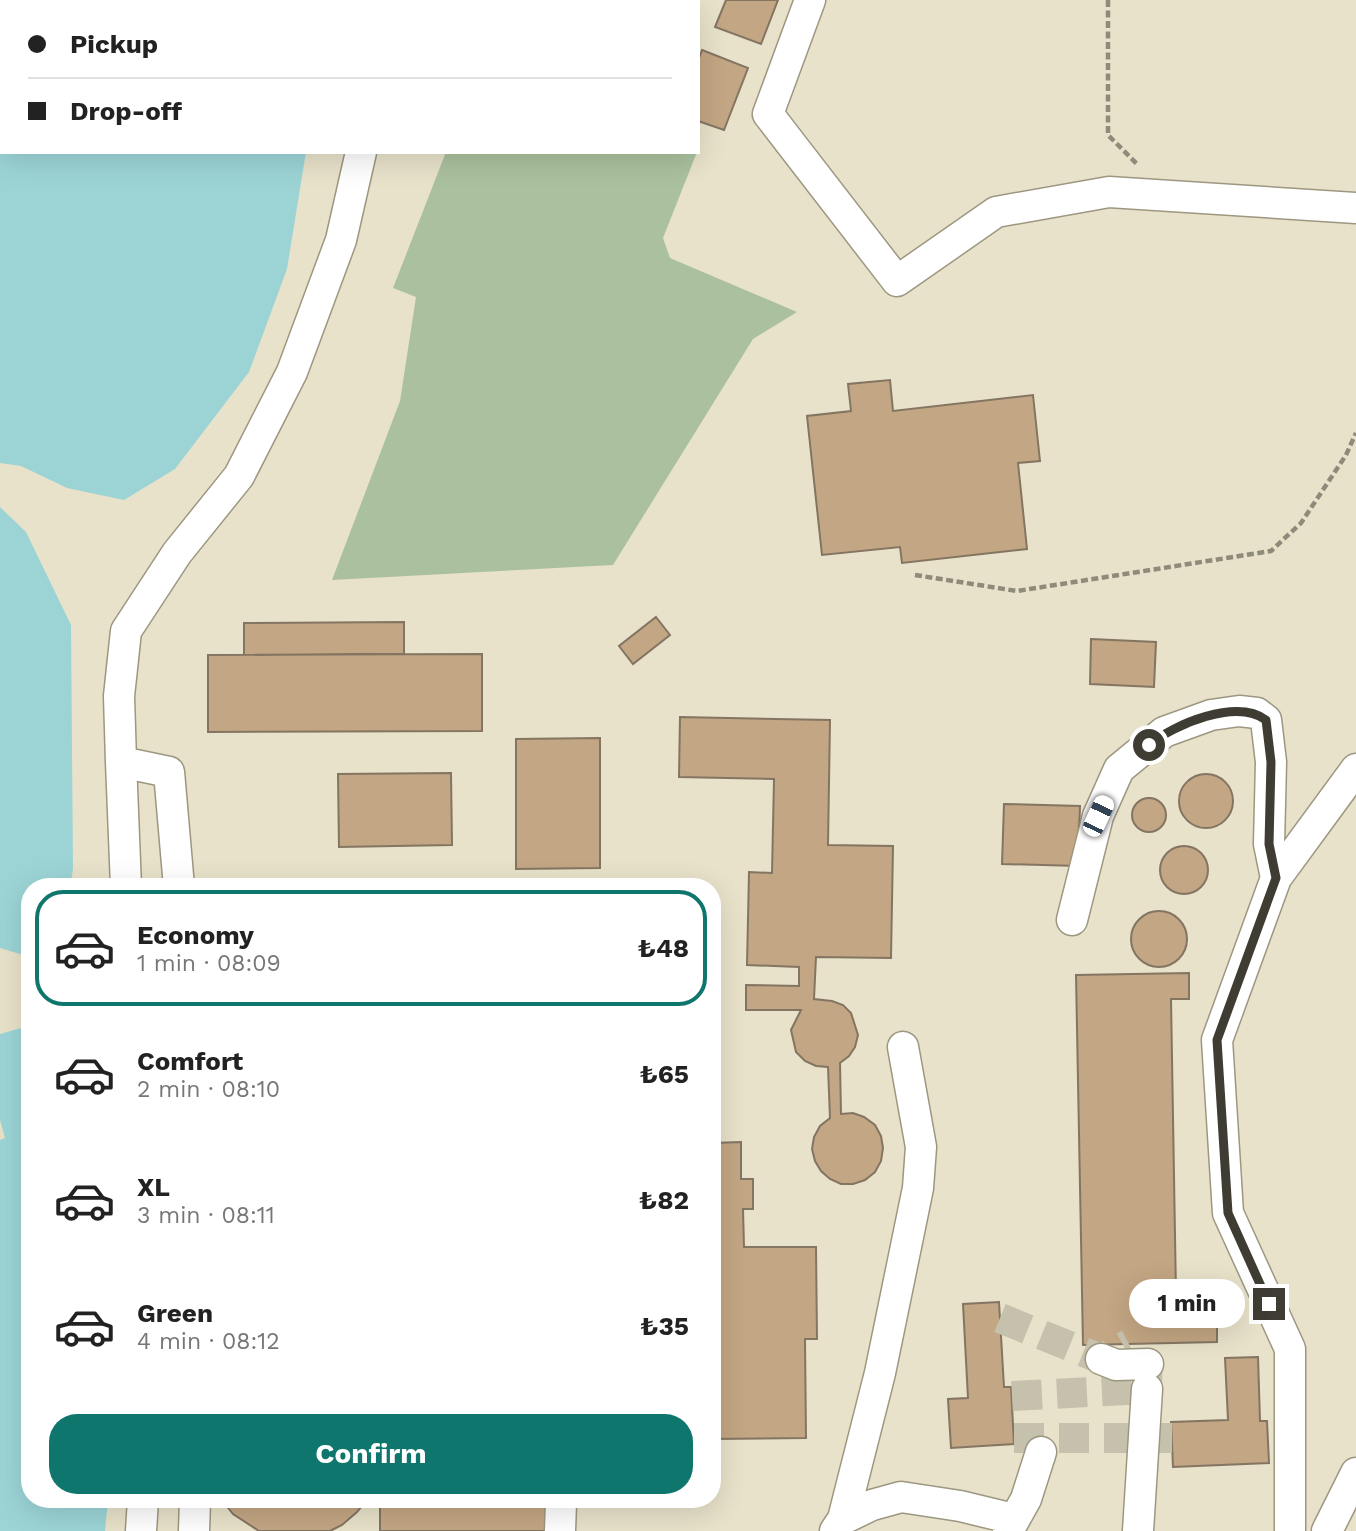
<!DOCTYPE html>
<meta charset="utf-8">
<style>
body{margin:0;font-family:"Work Sans",sans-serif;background:#f6f6f6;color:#222;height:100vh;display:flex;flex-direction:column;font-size:26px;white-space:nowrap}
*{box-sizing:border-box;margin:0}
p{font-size:23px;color:#767676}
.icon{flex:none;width:38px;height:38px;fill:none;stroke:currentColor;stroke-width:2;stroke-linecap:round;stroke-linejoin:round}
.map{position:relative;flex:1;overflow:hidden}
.side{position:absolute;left:21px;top:878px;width:700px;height:630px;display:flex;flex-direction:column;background:#fff;border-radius:28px;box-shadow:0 7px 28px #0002}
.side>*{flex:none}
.top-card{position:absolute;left:0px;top:0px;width:700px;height:154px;box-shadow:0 7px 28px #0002;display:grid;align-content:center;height:154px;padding:0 28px;background:#fff}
.end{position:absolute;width:32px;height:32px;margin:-16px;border:9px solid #3e3c33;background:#fff;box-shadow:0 0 0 4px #fff}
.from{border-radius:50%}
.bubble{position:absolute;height:49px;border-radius:24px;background:#fff;box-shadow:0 7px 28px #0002;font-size:23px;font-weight:700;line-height:49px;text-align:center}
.car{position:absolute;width:21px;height:42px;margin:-21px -10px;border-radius:9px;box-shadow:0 0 5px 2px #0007;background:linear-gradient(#fff 24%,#345 0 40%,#fff 0 76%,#345 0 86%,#fff 0)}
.top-card b{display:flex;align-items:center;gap:24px;height:66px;font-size:26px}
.top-card b+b{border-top:2px solid #e0e0e0}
.top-card i{width:18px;height:18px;background:#222}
ul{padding:12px 0 0;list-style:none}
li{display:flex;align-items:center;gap:21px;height:116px;margin:0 14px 10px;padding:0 14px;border:4px solid transparent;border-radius:28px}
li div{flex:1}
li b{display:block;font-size:26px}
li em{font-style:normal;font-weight:700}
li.active{border-color:#0f766e}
li>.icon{width:63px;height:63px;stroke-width:1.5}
.button{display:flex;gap:14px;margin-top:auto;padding:14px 28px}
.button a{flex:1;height:80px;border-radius:28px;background:#0f766e;color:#fff;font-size:28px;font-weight:700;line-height:80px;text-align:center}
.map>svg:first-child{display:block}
</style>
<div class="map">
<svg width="1356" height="1531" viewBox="0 0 1356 1531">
<rect width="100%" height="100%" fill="#e8e2ca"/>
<!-- green -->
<path fill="#abc19e" d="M446 152H697L663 238 670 258 797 312 753 339 613 565 332 580 400 401 416 297 393 288Z"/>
<!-- water -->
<path fill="#9cd4d6" d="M0 0 286 2H2V152H306L287 269 249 372 175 469 124 500 67 488 21 466 0 463Z
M0 507 26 532 71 625 73 869 70 887H30V957L0 948Z
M21 1028 30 1058V1500H108L105 1531H0V1140L5 1138 0 1120V1034Z"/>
<!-- building -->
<path fill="#c3a683" stroke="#847563" stroke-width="2" d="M726 0H778L761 44 715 27Z
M702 50 748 68 724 130 698 121V61Z
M890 380 893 411 1033 395 1040 461 1018 463 1027 549 902 563 900 547 822 555 807 416 851 411 848 384Z
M656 617 670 635 633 664 619 646Z
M404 622V654L244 655V623Z
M1091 639 1156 642 1154 687 1090 684Z
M482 654V731L208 732V655Z
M680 717 830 720 828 845 893 846 891 958 816 957 814 999 832 1001 843 1005 851 1013 858 1035 855 1047 849 1056 840 1063 841 1114 853 1113 864 1117 875 1125 881 1136 883 1148 881 1161 875 1172 865 1180 853 1184H841L830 1179 821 1171 815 1161 812 1149 814 1137 820 1126 830 1118 828 1067 816 1066 805 1061 796 1052 791 1030 801 1010H746V985L799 986V967L747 965 749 872 772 873 774 779 679 777Z
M600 738V868L516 869V739Z
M451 773 452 845 339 847 338 774Z
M1179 801a27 27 0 1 1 54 0a27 27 0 1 1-54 0Z
M1132 815a17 17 0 1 1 34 0a17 17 0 1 1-34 0Z
M1004 804 1080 806 1078 866 1002 864Z
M1160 870a24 24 0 1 1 48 0a24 24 0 1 1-48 0Z
M1131 939a28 28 0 1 1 56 0a28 28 0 1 1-56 0Z
M1189 973V999H1171L1176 1294 1217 1293V1342L1083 1345 1076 975Z
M741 1142V1179H753V1209H743L744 1247H816L817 1339H805L806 1438 712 1439V1143Z
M999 1302 1004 1387H1011L1014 1444 951 1448 948 1399 968 1398 963 1304Z
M1258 1357 1260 1421H1267L1269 1463 1173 1467 1171 1422 1228 1420 1225 1358Z
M222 1500H367L357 1512 342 1525 330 1531H259L233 1514Z
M380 1500H553V1531H380Z"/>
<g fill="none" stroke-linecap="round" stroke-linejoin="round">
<!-- minor-tunnel -->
<path stroke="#c6c1ac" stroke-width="30" stroke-dasharray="30 15" stroke-linecap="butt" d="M1000 1318 1101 1359 1129 1344
M1012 1396 1147 1389 1148 1344
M1014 1438H1172"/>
<defs>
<path id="minor" d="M352 0 353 2
M394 0V2
M810 0 768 114 897 281 996 212 1109 192 1356 208
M499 2 500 0
M121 762 126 887
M179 887 169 772 121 762 119 696 126 631 177 553 239 476 292 372 341 240 361 152
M1072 920 1098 816 1119 769 1164 732 1211 715 1239 711 1257 713 1266 720 1271 762 1269 844 1276 878
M1101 1359 1116 1365 1148 1364
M843 1519 880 1373 918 1188 921 1147 903 1047
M141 1531 143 1500
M194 1531 195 1500
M560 1531 561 1503
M835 1531 843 1519 872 1505 901 1497 960 1506 1014 1519
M1008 1531 1026 1499 1041 1452
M1138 1531 1147 1389
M1290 1531V1349L1228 1213 1217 1040 1276 878 1356 769
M1327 1531 1356 1473"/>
</defs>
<!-- minor casing -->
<use href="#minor" stroke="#9d9781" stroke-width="33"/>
<!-- path -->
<path stroke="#8f8b7b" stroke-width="4.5" stroke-dasharray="7 3.5" stroke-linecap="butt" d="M1108 0V135L1138 165
M915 575 1017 591 1271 551 1301 523 1346 455 1356 433"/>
<!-- minor -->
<use href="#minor" stroke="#fff" stroke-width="30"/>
</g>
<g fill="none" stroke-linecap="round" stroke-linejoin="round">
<!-- route -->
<path stroke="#3e3c33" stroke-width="9" d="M1149 745C1174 724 1237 698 1266 720L1271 762 1269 844 1276 878 1217 1040 1228 1213 1269 1304"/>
</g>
</svg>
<i class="end from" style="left:1149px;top:745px"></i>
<i class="end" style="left:1269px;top:1304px"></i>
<div class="bubble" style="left:1129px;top:1279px;width:116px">1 min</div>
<i class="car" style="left:1098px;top:816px;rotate:25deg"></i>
<div class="top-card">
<b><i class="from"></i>Pickup</b>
<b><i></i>Drop-off</b>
</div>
<section class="side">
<ul>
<li class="active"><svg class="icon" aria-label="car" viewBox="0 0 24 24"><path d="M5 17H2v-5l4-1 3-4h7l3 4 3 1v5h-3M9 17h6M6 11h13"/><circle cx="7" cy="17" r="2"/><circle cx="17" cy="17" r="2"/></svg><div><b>Economy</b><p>1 min · 08:09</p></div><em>₺48</em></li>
<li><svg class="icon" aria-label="car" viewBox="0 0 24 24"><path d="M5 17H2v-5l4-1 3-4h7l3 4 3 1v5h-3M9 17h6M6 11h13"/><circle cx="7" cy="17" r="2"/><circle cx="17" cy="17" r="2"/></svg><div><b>Comfort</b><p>2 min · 08:10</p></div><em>₺65</em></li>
<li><svg class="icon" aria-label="car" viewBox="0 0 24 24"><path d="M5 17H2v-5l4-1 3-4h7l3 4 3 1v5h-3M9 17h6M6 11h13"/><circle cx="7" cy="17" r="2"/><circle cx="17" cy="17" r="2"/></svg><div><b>XL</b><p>3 min · 08:11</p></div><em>₺82</em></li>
<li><svg class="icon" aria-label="car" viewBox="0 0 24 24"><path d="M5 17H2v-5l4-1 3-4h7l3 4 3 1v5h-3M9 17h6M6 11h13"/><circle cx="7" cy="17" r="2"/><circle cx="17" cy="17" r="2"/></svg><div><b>Green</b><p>4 min · 08:12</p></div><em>₺35</em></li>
</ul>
<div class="button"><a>Confirm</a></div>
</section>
</div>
